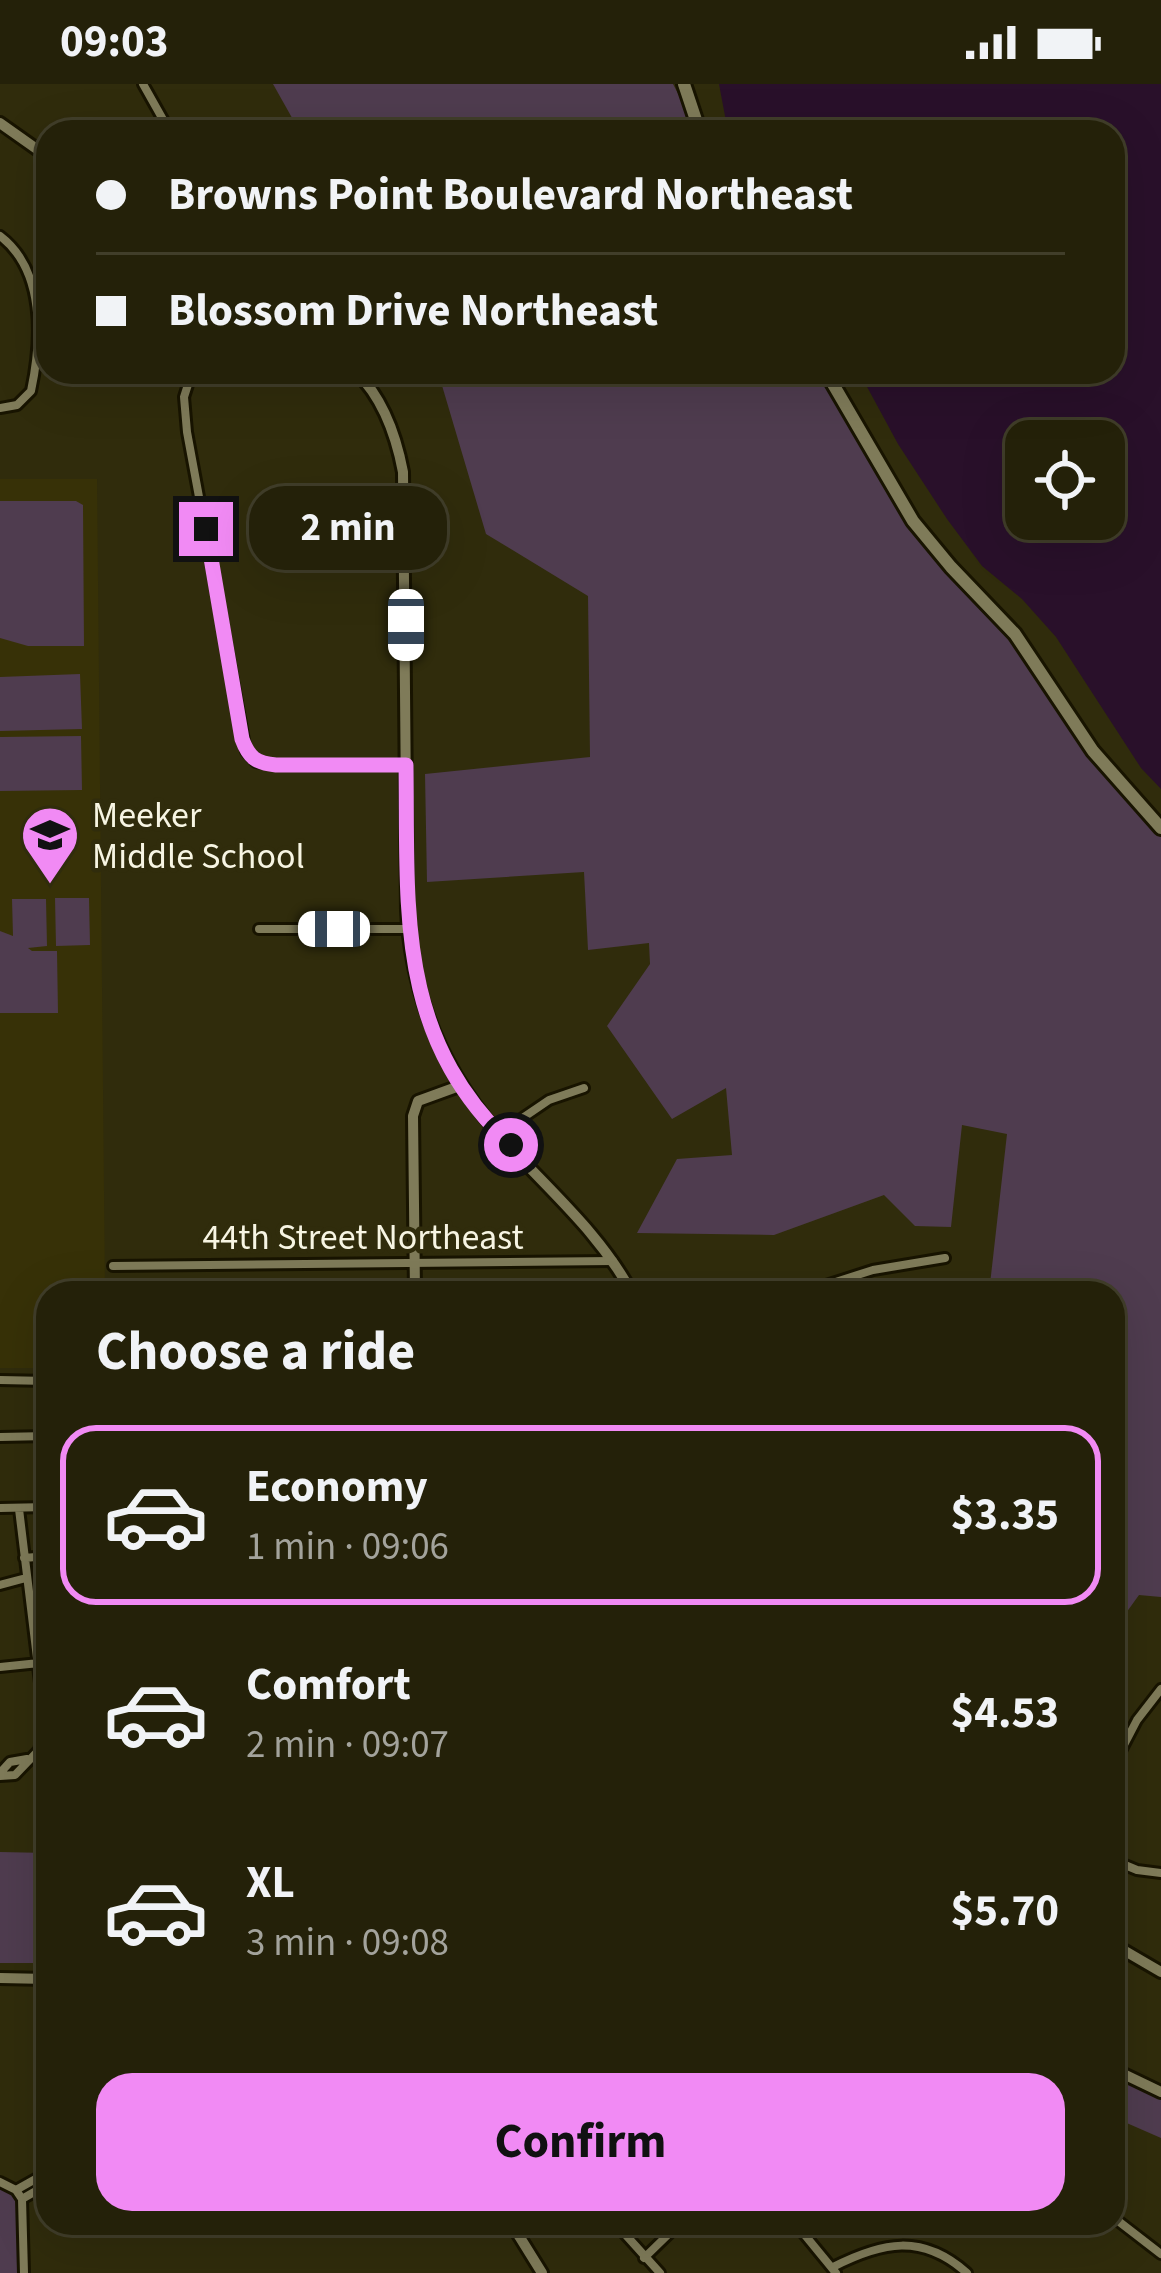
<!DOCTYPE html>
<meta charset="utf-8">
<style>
body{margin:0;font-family:"Source Sans 3",sans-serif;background:#2c2912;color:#f1f3f6;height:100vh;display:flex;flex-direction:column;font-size:45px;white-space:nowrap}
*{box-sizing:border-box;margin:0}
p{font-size:39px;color:#a3a39c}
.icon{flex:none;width:66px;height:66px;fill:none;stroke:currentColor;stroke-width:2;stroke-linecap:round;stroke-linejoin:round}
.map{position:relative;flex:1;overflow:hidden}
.panel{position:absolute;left:36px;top:1197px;width:1089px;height:954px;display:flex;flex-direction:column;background:#242109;border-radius:36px;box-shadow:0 12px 48px #0002,0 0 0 3px #413e2a}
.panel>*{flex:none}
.hud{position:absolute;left:36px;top:36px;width:1089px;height:264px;border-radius:36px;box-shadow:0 12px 48px #0002,0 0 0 3px #413e2a;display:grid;align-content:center;height:264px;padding:0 60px;background:#242109}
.fabs{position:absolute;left:1005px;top:336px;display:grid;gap:24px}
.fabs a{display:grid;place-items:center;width:120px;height:120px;border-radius:24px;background:#242109;box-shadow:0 12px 48px #0002,0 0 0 3px #413e2a;font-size:60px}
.end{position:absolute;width:54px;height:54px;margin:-27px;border:15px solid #f18af4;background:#111;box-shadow:0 0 0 6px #111}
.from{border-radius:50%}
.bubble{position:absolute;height:84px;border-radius:36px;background:#242109;box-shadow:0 12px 48px #0002,0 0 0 3px #413e2a;font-size:39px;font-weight:700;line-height:84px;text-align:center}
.car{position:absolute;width:36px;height:72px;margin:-36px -18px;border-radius:15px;box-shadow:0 0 9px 3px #0007;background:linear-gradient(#fff 24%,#345 0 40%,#fff 0 76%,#345 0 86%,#fff 0)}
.hud b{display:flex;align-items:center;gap:42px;height:114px;font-size:45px}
.hud b+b{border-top:3px solid #413e2a}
.hud i{width:30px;height:30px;background:#f1f3f6}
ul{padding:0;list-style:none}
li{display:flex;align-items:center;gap:36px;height:180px;margin:0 24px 18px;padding:0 36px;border:6px solid transparent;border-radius:36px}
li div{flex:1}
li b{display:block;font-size:45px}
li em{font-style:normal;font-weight:700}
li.selected{border-color:#f18af4}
li>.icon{width:108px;height:108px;stroke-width:1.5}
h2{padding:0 60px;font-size:54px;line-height:144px}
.cta{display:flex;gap:24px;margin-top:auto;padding:24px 60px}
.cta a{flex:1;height:138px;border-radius:36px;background:#f18af4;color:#111;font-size:48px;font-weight:700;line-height:138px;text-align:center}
.status{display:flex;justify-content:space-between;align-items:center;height:84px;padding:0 60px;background:#242109;direction:ltr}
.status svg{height:33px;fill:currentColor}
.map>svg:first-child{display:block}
</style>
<div class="status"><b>09:03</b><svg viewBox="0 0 49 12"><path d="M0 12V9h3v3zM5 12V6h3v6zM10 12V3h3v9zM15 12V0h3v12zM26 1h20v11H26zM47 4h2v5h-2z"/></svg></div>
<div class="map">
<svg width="1161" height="2189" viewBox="0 0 1161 2189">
<rect width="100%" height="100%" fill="#302c0c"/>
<!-- built -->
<path fill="#373107" d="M0 395H97L105 1209H48V1284H0Z"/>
<!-- green -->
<path fill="#4f3c4f" d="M273 0H673L698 48H300Z
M438 288H828L899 414 1161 743V1513L1139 1511 1113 1547V1209H989L1007 1050 962 1041 951 1143 915 1142 884 1111 774 1151 637 1149 677 1075 732 1071 726 1004 672 1035 607 942 650 880 649 859 588 866 584 788 427 798 425 690 590 673 588 512 486 450Z
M0 417H76L83 421 84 562H28L0 554Z
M80 590 82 645 0 647V593Z
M81 652 82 706 0 707V653Z
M55 814H89L90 861 56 862Z
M12 815H46L47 862 28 864 32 867H57L58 929H0V847L13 852Z
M0 1768 48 1769V1879H0Z
M1113 1986 1161 2014V2054L1113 2033Z
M0 2098 22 2115 23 2189H0Z"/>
<!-- water -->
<path fill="#29102a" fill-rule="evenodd" d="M719 0H1161V705L1141 684 1056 553 1022 515 982 482 947 435 898 360 859 288H1113V48H728ZM1026 357H1104V435H1026Z"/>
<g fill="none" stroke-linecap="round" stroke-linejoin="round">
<defs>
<path id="minor" d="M143 0 170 48
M0 152C45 186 42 255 31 307L17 321 0 324
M192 288 184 313 187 348 246 667 256 678 276 681H406
M259 845H408
M499 1050 549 1016 584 1004
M113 1182 613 1177
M659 1209 675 1203H820L873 1186 945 1174
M0 1296 48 1297
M0 1353 48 1352
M0 1424 48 1423
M24 1474 48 1472
M0 1501 26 1494
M35 1551H48
M0 1583 39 1579
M39 1666 48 1676
M1113 1682 1137 1636 1161 1605
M0 1689 10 1678 27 1675
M0 1692 15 1691 39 1666 45 1640 19 1425
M48 1700V1722
M1113 1776 1137 1786 1161 1789
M48 2024V2084
M0 2098 16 2106 22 2115 24 2189
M16 2106 48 2088
M22 2115 48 2100
M1113 2133 1161 2170
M615 2139 660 2189
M795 2139 836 2189
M644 2174 680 2139
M833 2183C882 2158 922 2149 967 2189"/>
<path id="tertiary" d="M0 39 48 73
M356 288C383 314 396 351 403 388L407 826C411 910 441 982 495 1046 542 1101 597 1144 632 1209
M415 1209 413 1032 418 1017 462 1001
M1113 1860 1161 1888
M0 1894 48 1895
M1113 1985 1161 2008
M511 2139 542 2189"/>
<path id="secondary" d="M684 0 700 48
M826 288 913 437 951 483 1015 550 1093 667 1161 744"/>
</defs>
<!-- minor casing -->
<use href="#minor" stroke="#181400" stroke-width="14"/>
<!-- tertiary casing -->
<use href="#tertiary" stroke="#181400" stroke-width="16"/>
<!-- secondary casing -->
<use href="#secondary" stroke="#181400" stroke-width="18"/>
<!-- minor -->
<use href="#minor" stroke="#7f7b59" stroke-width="8"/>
<!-- tertiary -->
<use href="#tertiary" stroke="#7f7b59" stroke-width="10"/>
<!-- secondary -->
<use href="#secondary" stroke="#7f7b59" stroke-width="12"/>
</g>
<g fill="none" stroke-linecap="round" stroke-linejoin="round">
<!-- route -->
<path stroke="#f18af4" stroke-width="15" d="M206 445 242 655C249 674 256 679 276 681H406C408 826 395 952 511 1061"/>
</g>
<!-- icons -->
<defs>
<symbol id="school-pin" viewBox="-11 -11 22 30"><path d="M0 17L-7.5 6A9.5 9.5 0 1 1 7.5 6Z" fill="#f18af4" stroke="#302c0c"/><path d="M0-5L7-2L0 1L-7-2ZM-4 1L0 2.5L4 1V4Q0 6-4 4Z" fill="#111"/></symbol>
</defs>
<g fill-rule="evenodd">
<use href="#school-pin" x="17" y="718" width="66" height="90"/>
</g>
<g text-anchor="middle" stroke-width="9" stroke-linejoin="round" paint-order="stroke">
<!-- poi labels -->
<g font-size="36" fill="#f7f5e3" stroke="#302c0c" text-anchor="start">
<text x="92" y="743">Meeker<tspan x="92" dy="41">Middle School</tspan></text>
</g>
<!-- street labels -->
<g font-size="36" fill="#f7f5e3" stroke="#302c0c">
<text x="363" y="1165">44th Street Northeast</text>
</g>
</g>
</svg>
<div class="fabs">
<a><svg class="icon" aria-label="locate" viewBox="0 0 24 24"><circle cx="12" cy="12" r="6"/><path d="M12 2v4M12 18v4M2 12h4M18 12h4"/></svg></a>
</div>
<i class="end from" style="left:511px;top:1061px"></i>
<i class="end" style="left:206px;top:445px"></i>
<div class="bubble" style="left:249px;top:402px;width:198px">2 min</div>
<i class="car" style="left:406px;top:541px;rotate:180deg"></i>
<i class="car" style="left:334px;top:845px;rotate:270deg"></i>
<div class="hud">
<b><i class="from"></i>Browns Point Boulevard Northeast</b>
<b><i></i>Blossom Drive Northeast</b>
</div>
<section class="panel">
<h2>Choose a ride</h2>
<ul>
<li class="selected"><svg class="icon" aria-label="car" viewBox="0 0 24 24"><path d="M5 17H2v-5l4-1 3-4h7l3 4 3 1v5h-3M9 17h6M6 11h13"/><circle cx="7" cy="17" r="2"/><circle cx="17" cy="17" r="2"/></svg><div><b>Economy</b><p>1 min · 09:06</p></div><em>$3.35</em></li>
<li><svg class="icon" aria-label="car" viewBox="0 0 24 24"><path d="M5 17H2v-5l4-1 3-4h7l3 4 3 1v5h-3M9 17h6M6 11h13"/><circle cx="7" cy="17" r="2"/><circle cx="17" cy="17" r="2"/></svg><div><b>Comfort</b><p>2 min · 09:07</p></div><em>$4.53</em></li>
<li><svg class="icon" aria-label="car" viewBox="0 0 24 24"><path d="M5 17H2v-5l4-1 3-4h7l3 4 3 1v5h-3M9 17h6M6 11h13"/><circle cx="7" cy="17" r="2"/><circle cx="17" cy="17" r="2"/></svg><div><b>XL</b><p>3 min · 09:08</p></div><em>$5.70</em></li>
</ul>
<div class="cta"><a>Confirm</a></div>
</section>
</div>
